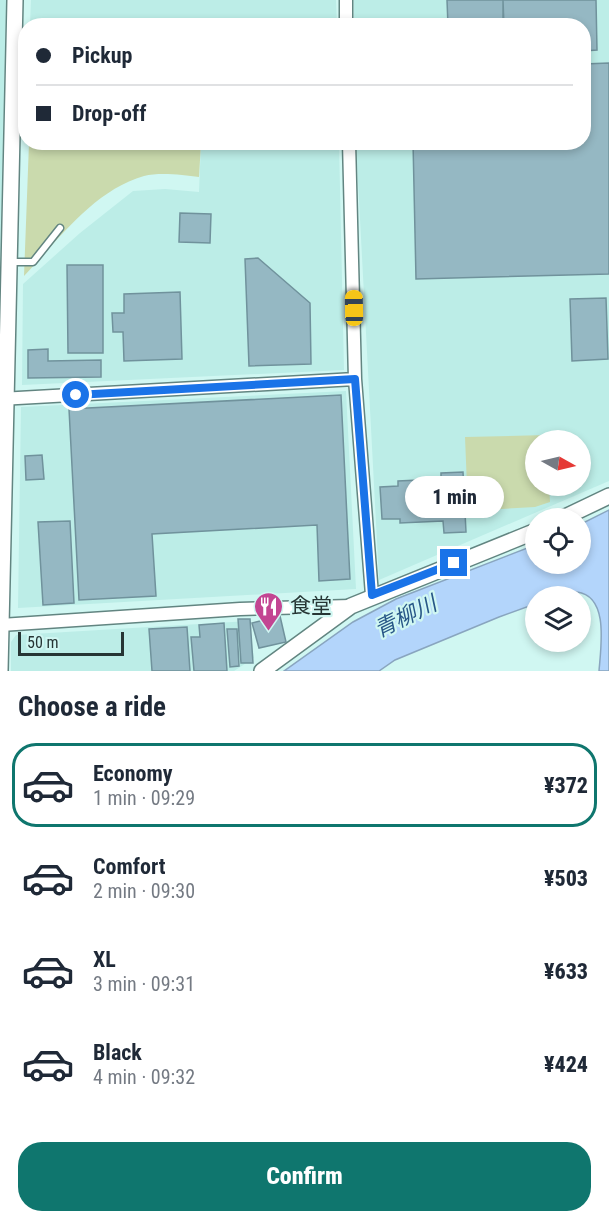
<!DOCTYPE html>
<meta charset="utf-8">
<style>
body{margin:0;font-family:"Roboto Condensed","Noto Sans JP",sans-serif;background:#f6f6f7;color:#1f2937;height:100vh;display:flex;flex-direction:column;font-size:22px;white-space:nowrap}
*{box-sizing:border-box;margin:0}
p{font-size:20px;color:#747a83}
.icon{flex:none;width:33px;height:33px;fill:none;stroke:currentColor;stroke-width:2;stroke-linecap:round;stroke-linejoin:round}
.map{position:relative;height:671px;overflow:hidden}
.side{display:flex;flex-direction:column;background:#fff;flex:1}
.side>*{flex:none}
.guide{position:absolute;left:18px;top:18px;width:573px;height:132px;border-radius:24px;box-shadow:0 3px 9px #0003;display:grid;align-content:center;height:132px;padding:0 18px;background:#fff}
.needle{width:39px;rotate:98deg}
.buttons{position:absolute;left:525px;top:430px;display:grid;gap:12px}
.buttons a{display:grid;place-items:center;width:66px;height:66px;border-radius:50%;background:#fff;box-shadow:0 3px 9px #0003;font-size:30px}
.scale{position:absolute;left:18px;bottom:15px;width:106px;box-sizing:border-box;padding-left:6px;border:3px solid #263534;border-top:0;font-size:16px;line-height:21px;white-space:nowrap;color:#263534;-webkit-text-stroke:4px #d0f7f2;paint-order:stroke}
.end{position:absolute;width:27px;height:27px;margin:-14px;border:8px solid #1a73e8;background:#fff;box-shadow:0 0 0 3px #fff}
.from{border-radius:50%}
.bubble{position:absolute;height:42px;border-radius:21px;background:#fff;box-shadow:0 3px 9px #0003;font-size:20px;font-weight:800;line-height:42px;text-align:center}
.car{position:absolute;width:18px;height:36px;margin:-18px -9px;border-radius:8px;box-shadow:0 0 4px 2px #0007;background:linear-gradient(#f5c518 24%,#345 0 40%,#f5c518 0 76%,#345 0 86%,#f5c518 0)}
.guide b{display:flex;align-items:center;gap:21px;height:57px;font-size:22px}
.guide b+b{border-top:2px solid #e0e1e3}
.guide i{width:15px;height:15px;background:#1f2937}
ul{padding:0;list-style:none}
li{display:flex;align-items:center;gap:18px;height:84px;margin:0 12px 9px;padding:0 6px;border:3px solid transparent;border-radius:24px}
li div{flex:1}
li b{display:block;font-size:22px}
li em{font-style:normal;font-weight:800}
li.active{border-color:#0f766e}
li>.icon{width:54px;height:54px;stroke-width:1.5}
h2{padding:0 18px;font-size:27px;line-height:72px}
.primary-button{display:flex;gap:12px;margin-top:auto;padding:12px 18px}
.primary-button a{flex:1;height:69px;border-radius:24px;background:#0f766e;color:#fff;font-size:24px;font-weight:800;line-height:69px;text-align:center}
.map>svg:first-child{display:block}
</style>
<div class="map">
<svg width="609" height="671" viewBox="0 0 609 671">
<rect width="100%" height="100%" fill="#d0f7f2"/>
<!-- built -->
<path fill="#bcede7" fill-rule="evenodd" d="M0 0H6L0 268Z
M31 0H336L337 25H30Z
M354 0H609V481L379 580 356 143 584 142V26L354 25ZM536 441H580V486H536Z
M201 143H339L344 370 22 385 23 284 80 233 133 191 165 189 199 192Z
M346 391 356 589 18 608 21 407Z
M249 621 254 658 234 671H11V642L16 635Z"/>
<!-- green -->
<path fill="#cadaad" d="M29 143H201L199 177C183 175 160 172 144 176 94 190 58 240 24 276Z
M547 435V441H536V486H549L550 502 535 507 468 511 465 437Z"/>
<!-- water -->
<path fill="#b3d5fb" stroke="#89a5bf" stroke-width="1.5" d="M609 510V671H599C601 646 609 596 577 592 571 591 565 595 559 597 552 598 543 597 536 597L535 604 499 617 395 660 379 671H284L353 622 396 599 535 545 536 564H580L581 524Z"/>
<!-- building -->
<path fill="#95b8c3" stroke="#70929c" stroke-width="1.5" d="M447 0H503V26H448Z
M503 0H596L597 50 584 51V26H504Z
M609 63V274L416 279 413 142H584V64Z
M180 213 211 214 210 243 179 242Z
M258 258 310 303 311 364 249 366 245 259Z
M67 265H103V353H68Z
M180 292 182 359 124 361 123 332H113L112 313H124V294Z
M606 298 608 359 572 361 570 299Z
M48 349V361L101 360V377L28 378V350Z
M341 395 350 579 319 581 317 525 152 534 156 596 79 600 69 409Z
M42 455 44 479 26 480 25 456Z
M463 472 466 532 444 533 443 521 400 523V519H382L380 487 398 486V481L441 479V473Z
M70 521 74 603 43 605 38 522Z
M280 616 286 642 259 648 252 623Z
M238 619H250L253 663H241Z
M224 623 227 671H194L191 637H200L199 625Z
M187 627 190 671H152L149 629Z
M227 629H237L239 666 230 667Z"/>
<g fill="none" stroke-linecap="round" stroke-linejoin="round">
<defs>
<path id="service" d="M10 262H33L60 228"/>
<path id="minor" d="M346 0V26
M349 142 355 379 372 595
M0 399 355 379
M1 625 240 609 351 606"/>
<path id="tertiary" d="M561 519 609 496
M0 671 15 0
M262 671 351 606 536 531"/>
</defs>
<!-- service casing -->
<use href="#service" stroke="#628581" stroke-width="9"/>
<!-- minor casing -->
<use href="#minor" stroke="#628581" stroke-width="15"/>
<!-- tertiary casing -->
<use href="#tertiary" stroke="#628581" stroke-width="18"/>
<!-- service -->
<use href="#service" stroke="#fff" stroke-width="6"/>
<!-- minor -->
<use href="#minor" stroke="#fff" stroke-width="12"/>
<!-- tertiary -->
<use href="#tertiary" stroke="#fff" stroke-width="15"/>
</g>
<g fill="none" stroke-linecap="round" stroke-linejoin="round">
<!-- route -->
<path stroke="#1a73e8" stroke-width="8" d="M76 395 355 379 372 595 454 563"/>
</g>
<!-- icons -->
<defs>
<symbol id="restaurant-pin" viewBox="-11 -11 22 30"><path d="M0 17L-7.5 6A9.5 9.5 0 1 1 7.5 6Z" fill="#c34592" stroke="#d0f7f2"/><path d="M-5-6h1v4h1v-4h1v4h1v-4h1v5L-1.5 .5V6h-2V.5L-5-1ZM5-6V6H3V1.5H1.5Q1.5-4 5-6Z" fill="#fff"/></symbol>
</defs>
<g fill-rule="evenodd">
<use href="#restaurant-pin" x="252" y="590" width="33" height="45"/>
</g>
<g text-anchor="middle" stroke-width="4.5" stroke-linejoin="round" paint-order="stroke">
<!-- poi labels -->
<g font-size="21" fill="#263534" stroke="#d0f7f2" text-anchor="start">
<text x="290" y="613">食堂</text>
</g>
<!-- water labels -->
<g font-size="22" font-style="italic" fill="#285787" stroke="#d0f7f2">
<text transform="translate(405 616) rotate(-26)" y="8">青柳川</text>
</g>
</g>
</svg>
<div class="buttons">
<a><svg class="needle" viewBox="-14 -14 28 28"><path d="M0-13l5 13h-10z" fill="#e53935"/><path d="M0 13l5-13h-10z" fill="#747a83"/></svg></a>
<a><svg class="icon" aria-label="locate" viewBox="0 0 24 24"><circle cx="12" cy="12" r="6"/><path d="M12 2v4M12 18v4M2 12h4M18 12h4"/></svg></a>
<a><svg class="icon" aria-label="layers" viewBox="0 0 24 24"><path d="M12 4l9 5-9 5-9-5zM3 14l9 5 9-5"/></svg></a>
</div>
<div class="scale">50 m</div>
<i class="end from" style="left:76px;top:395px"></i>
<i class="end" style="left:454px;top:563px"></i>
<div class="bubble" style="left:405px;top:476px;width:99px">1 min</div>
<i class="car" style="left:354px;top:308px;rotate:359deg"></i>
<div class="guide">
<b><i class="from"></i>Pickup</b>
<b><i></i>Drop-off</b>
</div>
</div>
<section class="side">
<h2>Choose a ride</h2>
<ul>
<li class="active"><svg class="icon" aria-label="car" viewBox="0 0 24 24"><path d="M5 17H2v-5l4-1 3-4h7l3 4 3 1v5h-3M9 17h6M6 11h13"/><circle cx="7" cy="17" r="2"/><circle cx="17" cy="17" r="2"/></svg><div><b>Economy</b><p>1 min · 09:29</p></div><em>¥372</em></li>
<li><svg class="icon" aria-label="car" viewBox="0 0 24 24"><path d="M5 17H2v-5l4-1 3-4h7l3 4 3 1v5h-3M9 17h6M6 11h13"/><circle cx="7" cy="17" r="2"/><circle cx="17" cy="17" r="2"/></svg><div><b>Comfort</b><p>2 min · 09:30</p></div><em>¥503</em></li>
<li><svg class="icon" aria-label="car" viewBox="0 0 24 24"><path d="M5 17H2v-5l4-1 3-4h7l3 4 3 1v5h-3M9 17h6M6 11h13"/><circle cx="7" cy="17" r="2"/><circle cx="17" cy="17" r="2"/></svg><div><b>XL</b><p>3 min · 09:31</p></div><em>¥633</em></li>
<li><svg class="icon" aria-label="car" viewBox="0 0 24 24"><path d="M5 17H2v-5l4-1 3-4h7l3 4 3 1v5h-3M9 17h6M6 11h13"/><circle cx="7" cy="17" r="2"/><circle cx="17" cy="17" r="2"/></svg><div><b>Black</b><p>4 min · 09:32</p></div><em>¥424</em></li>
</ul>
<div class="primary-button"><a>Confirm</a></div>
</section>
